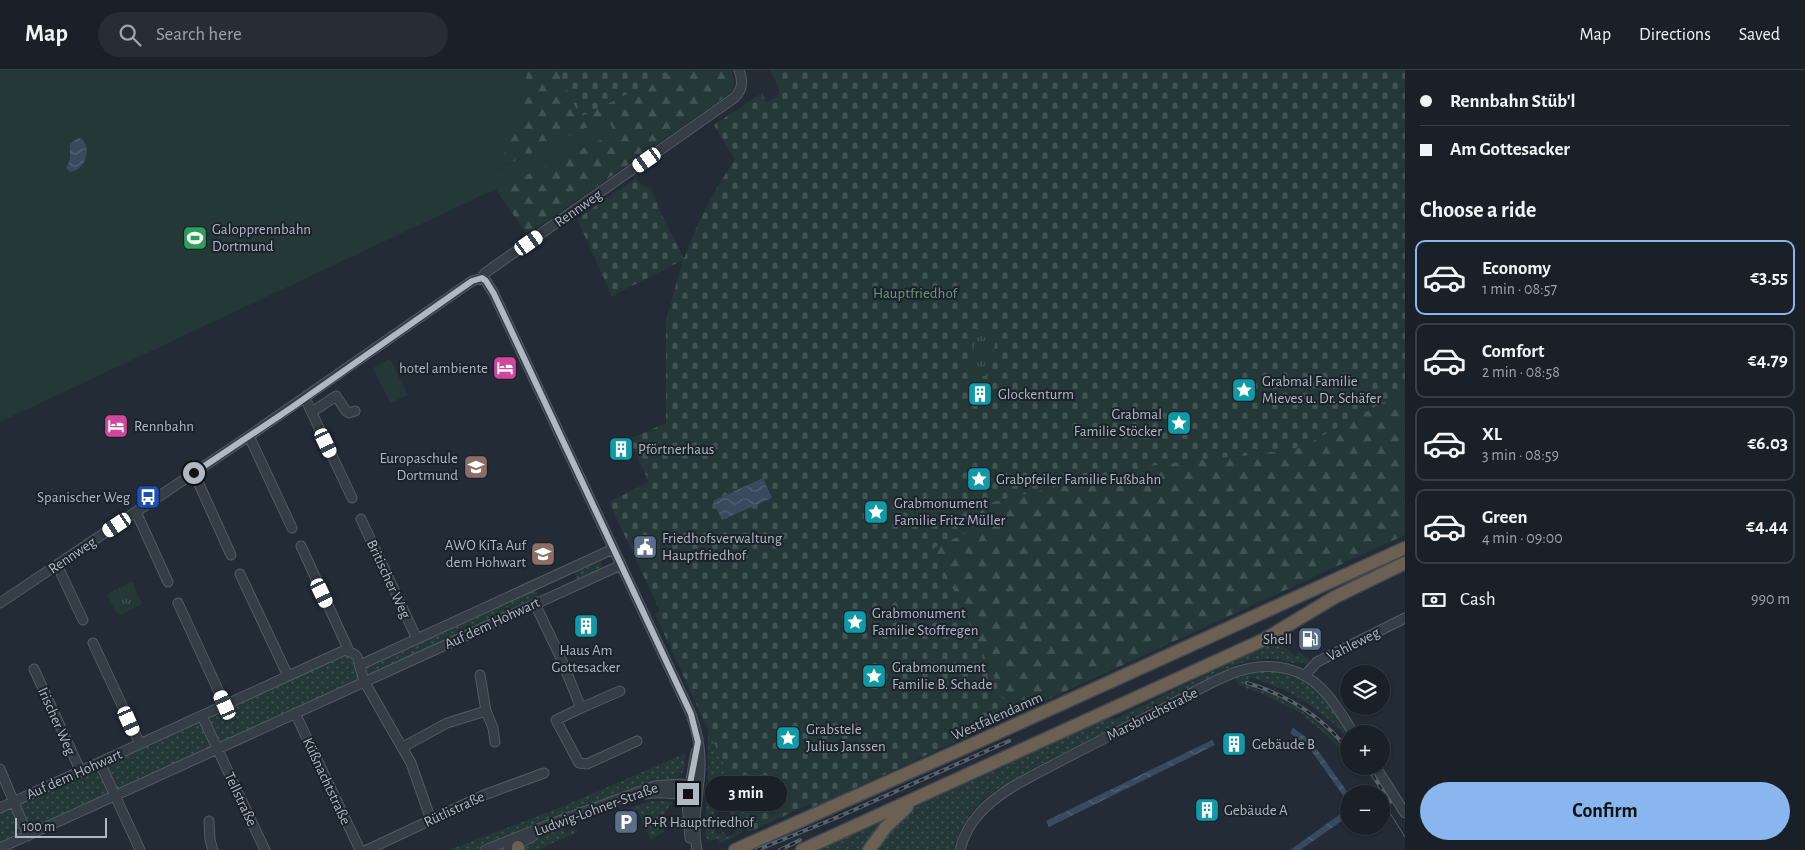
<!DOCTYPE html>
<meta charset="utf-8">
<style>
body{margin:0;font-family:"Alegreya Sans",sans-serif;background:#272d34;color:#f1f3f6;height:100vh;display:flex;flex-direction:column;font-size:19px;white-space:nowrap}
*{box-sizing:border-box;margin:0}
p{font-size:16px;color:#9fa3a8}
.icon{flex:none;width:28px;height:28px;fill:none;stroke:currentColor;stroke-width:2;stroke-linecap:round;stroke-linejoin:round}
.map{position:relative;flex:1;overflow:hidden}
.panel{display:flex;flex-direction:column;background:#1a2028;width:400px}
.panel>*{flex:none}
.guide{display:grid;align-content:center;height:110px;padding:0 15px;background:#1a2028}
.buttons{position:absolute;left:1340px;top:595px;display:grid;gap:10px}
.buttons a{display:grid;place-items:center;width:50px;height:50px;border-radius:50%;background:#1a2028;box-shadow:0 1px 4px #0004,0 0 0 1px #383e45;font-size:25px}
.scale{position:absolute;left:15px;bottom:12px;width:92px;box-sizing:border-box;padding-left:5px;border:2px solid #afb8c3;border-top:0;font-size:14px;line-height:18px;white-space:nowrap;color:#afb8c3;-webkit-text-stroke:4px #1b222b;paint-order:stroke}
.end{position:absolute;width:22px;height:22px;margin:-11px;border:6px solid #afb8c3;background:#111;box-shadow:0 0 0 2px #111}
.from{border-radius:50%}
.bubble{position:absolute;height:35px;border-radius:18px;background:#1a2028;box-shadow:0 1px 4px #0004,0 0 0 1px #383e45;font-size:16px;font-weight:600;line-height:35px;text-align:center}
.car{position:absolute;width:15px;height:30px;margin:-15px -8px;border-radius:6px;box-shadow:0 0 4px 1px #0007;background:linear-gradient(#fff 24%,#345 0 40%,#fff 0 76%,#345 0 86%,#fff 0)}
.guide b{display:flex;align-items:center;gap:18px;height:48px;font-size:19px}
.guide b+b{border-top:1px solid #383e45}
.guide i{width:12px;height:12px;background:#f1f3f6}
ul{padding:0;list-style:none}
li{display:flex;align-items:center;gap:15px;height:75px;margin:0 10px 8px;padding:0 5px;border:2px solid #383e45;border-radius:10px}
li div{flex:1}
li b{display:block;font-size:19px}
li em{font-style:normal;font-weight:600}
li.current{border-color:#89b6ef}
li>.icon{width:45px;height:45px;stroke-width:1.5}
h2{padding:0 15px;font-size:22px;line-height:60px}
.pay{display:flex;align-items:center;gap:12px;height:55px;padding:0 15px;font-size:19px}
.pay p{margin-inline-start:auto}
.button{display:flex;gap:10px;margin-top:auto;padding:10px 15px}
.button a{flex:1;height:58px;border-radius:30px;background:#89b6ef;color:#111;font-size:20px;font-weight:600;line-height:58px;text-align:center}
header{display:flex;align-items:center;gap:30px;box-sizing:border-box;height:70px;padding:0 25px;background:#1a2028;border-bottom:1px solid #383e45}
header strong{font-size:24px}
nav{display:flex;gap:28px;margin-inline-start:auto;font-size:18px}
.search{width:350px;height:45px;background:#272d34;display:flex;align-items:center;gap:12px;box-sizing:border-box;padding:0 18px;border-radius:28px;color:#9fa3a8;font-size:19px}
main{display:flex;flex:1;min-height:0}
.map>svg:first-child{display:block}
</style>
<header>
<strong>Map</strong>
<div class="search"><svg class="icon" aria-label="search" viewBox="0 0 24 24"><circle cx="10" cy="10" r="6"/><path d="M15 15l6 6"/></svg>Search here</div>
<nav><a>Map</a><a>Directions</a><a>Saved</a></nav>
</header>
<main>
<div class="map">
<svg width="1405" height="780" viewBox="0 0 1405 780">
<defs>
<pattern id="grass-dots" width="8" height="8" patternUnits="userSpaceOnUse" patternTransform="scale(1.25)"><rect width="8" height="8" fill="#253838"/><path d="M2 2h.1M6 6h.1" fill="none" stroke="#425353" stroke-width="1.8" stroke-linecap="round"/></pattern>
<pattern id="forest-firs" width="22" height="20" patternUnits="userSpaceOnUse" patternTransform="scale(1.25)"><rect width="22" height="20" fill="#253838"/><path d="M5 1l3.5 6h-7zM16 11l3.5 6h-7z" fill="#425353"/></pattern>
<pattern id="cemetery-stones" width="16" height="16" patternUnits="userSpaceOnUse" patternTransform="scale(1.25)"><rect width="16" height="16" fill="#253838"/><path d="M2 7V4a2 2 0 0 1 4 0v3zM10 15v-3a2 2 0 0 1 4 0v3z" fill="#425353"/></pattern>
<pattern id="park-tufts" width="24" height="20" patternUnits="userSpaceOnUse" patternTransform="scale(1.25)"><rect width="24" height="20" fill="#253838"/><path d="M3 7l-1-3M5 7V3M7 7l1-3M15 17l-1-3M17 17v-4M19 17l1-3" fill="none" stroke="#425353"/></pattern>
<pattern id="water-waves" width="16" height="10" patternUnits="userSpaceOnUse" patternTransform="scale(1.25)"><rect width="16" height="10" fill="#384a5e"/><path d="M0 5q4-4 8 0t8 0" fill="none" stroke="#526273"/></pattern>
</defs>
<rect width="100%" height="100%" fill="#222b36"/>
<!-- grass -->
<path fill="url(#grass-dots)" d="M599 488 604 499 578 511 573 500Z
M535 518 539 528 370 605 366 602 367 596Z
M1276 573 1284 576 1295 586 1299 582 1308 589 1309 593 1305 595 1304 592C1295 596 1282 589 1272 589 1259 588 1247 591 1235 595L1043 693 997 719 983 730 971 743 961 759 953 780H872L913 739 924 733 1014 692 1027 684 1104 649H1116L1260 578 1270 574Z
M344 585C352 588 359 602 357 610L355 612 220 673 217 671 208 651 207 647Z
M1257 602C1307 597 1326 627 1349 664V669C1322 639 1288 618 1249 607L1247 616C1289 627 1321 652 1349 685V689L1331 669 1302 644 1266 625 1240 616 1234 609Z
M196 651 203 653 213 674 212 678 117 721 105 694Z
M708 660 754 760 749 761 740 752 732 748 720 724 708 712Z
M686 683 684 701 676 708V712L475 780H449L564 736Z
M99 697 111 721 109 725 32 759 29 758 19 738 23 731Z
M708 720 712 723 722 740 714 743V751L712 752 718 765 724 762 727 767 737 762 732 752 737 753 742 757 741 764 720 773 718 769 707 771 705 762 707 721Z
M651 731H664L672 732 663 747 664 761 651 770 637 740 633 741 631 737Z
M7 738C17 743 22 757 19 767L0 775V742Z
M888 747 866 780H817Z
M562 757 565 763 576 758 578 762 537 780H524C528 765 549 762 562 757Z"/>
<!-- forest -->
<path fill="url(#forest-firs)" d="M526 0H558L580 47 677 0H731C735 9 735 16 729 24L527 165 496 119 614 63 606 49 491 102C510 75 528 34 526 0Z
M1405 320V465L1012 646 934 478 972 460 976 436 1054 417 1166 393 1252 385 1302 377Z"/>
<!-- cemetery -->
<path fill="url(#cemetery-stones)" d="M558 0H677L580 47Z
M769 0H1405V320L1302 377 1252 385 1166 393 1054 417 976 436 972 460 934 478 1012 646 820 734V736L813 740 810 734 754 760 655 544 660 541 609 432 649 412 629 369 666 353V251L683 190 612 226 577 149 636 108 642 116 651 118 662 145 684 189C697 153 713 121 735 90L714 55 762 23 766 33 779 24V17Z"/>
<!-- park -->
<path fill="url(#park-tufts)" d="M976 260 996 262 994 281 989 280 986 306 970 305Z
M132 512 142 534 120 545 115 541 107 524Z"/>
<!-- pitch -->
<path fill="#253838" d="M0 0H526C528 28 518 58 505 82 501 89 496 95 492 102L607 48 615 63 0 352Z
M390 289 408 325 390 333 373 298Z"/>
<!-- water -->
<path fill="url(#water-waves)" d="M78 68 82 69C93 80 84 101 70 102L66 98 70 90V74Z
M763 408 772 428 722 450 713 431Z
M1293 658 1311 671 1349 724V734L1308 676 1290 663Z
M1212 670 1215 675 1049 757 1046 751Z
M1349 738V746L1300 780H1290Z"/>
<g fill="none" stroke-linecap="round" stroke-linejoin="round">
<defs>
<path id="minor" d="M482 208 486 211 494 224 691 644C697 661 701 680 700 698 699 726 691 752 697 780
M305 328 352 428
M312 342 336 326 346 341 349 343 355 341
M249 366 292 458
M194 403 231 485
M136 442 168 512
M361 449 417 569
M301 476 349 581
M57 495 83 550
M240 504 288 606
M0 533 249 366 472 211 482 208 485 203 734 28C743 20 743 10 739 0
M178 533 225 635
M535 534 560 586 581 638 620 621
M93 573 140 674
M360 595 613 479
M34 599 81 702
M1305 605 1317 592 1405 548
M581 638 556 650 579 693 587 694 637 671
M486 641 493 658 495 672
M295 643 360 780
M202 646 265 780
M403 677 447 653 486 641 480 605
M100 693 140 780
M1375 696 1405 743
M0 699 28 766
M646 724C663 719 684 729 697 721
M0 738 345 580 354 584 357 587 364 611 411 693 431 750
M209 751 210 770 213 780
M690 768 687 733 696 682
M0 778 621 495
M367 780 484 725 544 703
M485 780 548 755 655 716 679 714 690 716 697 721
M508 780 518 777 522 772 533 766
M960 780C967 751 987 733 1012 717 1060 690 1111 665 1161 640 1186 627 1212 610 1239 601 1255 596 1272 595 1288 599 1321 607 1337 637 1354 664"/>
<path id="highway" d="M518 780V777
M735 780 973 674 1405 478
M802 780 1265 569 1335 527 1405 493
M869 780 886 757 907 737"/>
</defs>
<!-- minor casing -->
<use href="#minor" stroke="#525b64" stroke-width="11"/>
<!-- highway casing -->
<use href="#highway" stroke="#3f4851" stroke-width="15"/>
<!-- minor -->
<use href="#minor" stroke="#353d46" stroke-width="9"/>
<!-- highway -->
<use href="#highway" stroke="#6c6053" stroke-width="12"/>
<!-- tram -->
<path stroke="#57626d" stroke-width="1" d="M1385 735 1405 767"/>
<defs>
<path id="rail" d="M1247 613C1288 625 1323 647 1349 681
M1367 696 1390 732
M757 780 838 747 1009 671
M780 780 800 770"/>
</defs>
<!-- rail casing -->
<use href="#rail" stroke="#57626d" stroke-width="4"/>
<!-- rail -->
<use href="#rail" stroke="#1b222b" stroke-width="2" stroke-dasharray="5.5" stroke-linecap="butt"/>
</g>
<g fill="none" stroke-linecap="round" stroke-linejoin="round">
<!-- route -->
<path stroke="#afb8c3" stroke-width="6" d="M194 403 291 338 472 211 482 208 486 211 494 224 691 644 698 672 688 724"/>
</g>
<!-- icons -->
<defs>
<symbol id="stadium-square" viewBox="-11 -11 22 22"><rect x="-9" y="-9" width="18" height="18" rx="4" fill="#2e9e5b" stroke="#1b222b"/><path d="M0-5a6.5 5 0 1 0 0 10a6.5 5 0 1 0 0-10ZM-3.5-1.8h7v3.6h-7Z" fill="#fff"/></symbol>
<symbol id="hotel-square" viewBox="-11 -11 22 22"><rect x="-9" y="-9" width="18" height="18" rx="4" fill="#d1479c" stroke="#1b222b"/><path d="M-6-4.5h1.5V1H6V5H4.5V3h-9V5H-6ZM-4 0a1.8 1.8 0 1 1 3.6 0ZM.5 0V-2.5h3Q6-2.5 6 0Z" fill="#fff"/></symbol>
<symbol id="sight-square" viewBox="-11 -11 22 22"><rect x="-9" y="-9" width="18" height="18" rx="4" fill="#0f9aa8" stroke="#1b222b"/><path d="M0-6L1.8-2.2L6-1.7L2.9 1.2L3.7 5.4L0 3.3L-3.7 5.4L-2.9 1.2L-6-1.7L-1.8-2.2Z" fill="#fff"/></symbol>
<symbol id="building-square" viewBox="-11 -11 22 22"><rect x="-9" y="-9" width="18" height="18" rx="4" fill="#0f9aa8" stroke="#1b222b"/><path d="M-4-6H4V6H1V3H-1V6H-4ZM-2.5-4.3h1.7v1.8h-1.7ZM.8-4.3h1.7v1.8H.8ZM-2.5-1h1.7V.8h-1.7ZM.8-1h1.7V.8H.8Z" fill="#fff"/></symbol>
<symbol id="school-square" viewBox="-11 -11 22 22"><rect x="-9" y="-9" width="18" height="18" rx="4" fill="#8d6e63" stroke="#1b222b"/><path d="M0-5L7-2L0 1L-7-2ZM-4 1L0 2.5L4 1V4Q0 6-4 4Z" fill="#fff"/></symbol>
<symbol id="bus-square" viewBox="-11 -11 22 22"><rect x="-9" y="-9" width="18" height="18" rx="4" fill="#1a4fb4" stroke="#1b222b"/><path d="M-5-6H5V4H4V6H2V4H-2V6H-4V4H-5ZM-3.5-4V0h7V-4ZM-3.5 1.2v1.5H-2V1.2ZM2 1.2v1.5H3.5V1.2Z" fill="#fff"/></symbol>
<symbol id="civic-square" viewBox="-11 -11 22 22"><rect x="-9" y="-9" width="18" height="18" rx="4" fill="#5c6f8a" stroke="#1b222b"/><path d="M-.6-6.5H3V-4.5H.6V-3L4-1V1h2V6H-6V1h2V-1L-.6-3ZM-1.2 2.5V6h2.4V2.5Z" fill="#fff"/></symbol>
<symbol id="fuel-square" viewBox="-11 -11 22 22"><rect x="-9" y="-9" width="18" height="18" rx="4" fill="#5c6f8a" stroke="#1b222b"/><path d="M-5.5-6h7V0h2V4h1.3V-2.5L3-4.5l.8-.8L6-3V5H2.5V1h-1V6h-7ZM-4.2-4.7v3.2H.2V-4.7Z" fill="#fff"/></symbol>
<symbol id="parking-square" viewBox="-11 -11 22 22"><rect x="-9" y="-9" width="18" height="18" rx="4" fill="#5c6f8a" stroke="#1b222b"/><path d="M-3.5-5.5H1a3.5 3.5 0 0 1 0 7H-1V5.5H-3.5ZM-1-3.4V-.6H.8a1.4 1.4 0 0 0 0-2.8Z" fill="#fff"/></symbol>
</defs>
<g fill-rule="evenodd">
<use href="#stadium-square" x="181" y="154" width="28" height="28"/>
<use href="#hotel-square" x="491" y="284" width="28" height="28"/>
<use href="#sight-square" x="1230" y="306" width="28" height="28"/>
<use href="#building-square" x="966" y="310" width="28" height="28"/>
<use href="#sight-square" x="1165" y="339" width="28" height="28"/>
<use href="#hotel-square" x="102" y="342" width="28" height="28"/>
<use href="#building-square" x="607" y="365" width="28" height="28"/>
<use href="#school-square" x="462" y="383" width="28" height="28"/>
<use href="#sight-square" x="965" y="395" width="28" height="28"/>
<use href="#bus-square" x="134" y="413" width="28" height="28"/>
<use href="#sight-square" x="862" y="428" width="28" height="28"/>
<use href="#civic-square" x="631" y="463" width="28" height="28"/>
<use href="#school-square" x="529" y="470" width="28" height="28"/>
<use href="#sight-square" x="841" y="538" width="28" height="28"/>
<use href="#building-square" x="572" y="542" width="28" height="28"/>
<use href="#fuel-square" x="1296" y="555" width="28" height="28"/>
<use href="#sight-square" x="860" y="592" width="28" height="28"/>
<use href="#sight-square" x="774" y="654" width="28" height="28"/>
<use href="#building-square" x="1220" y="660" width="28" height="28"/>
<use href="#building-square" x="1193" y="726" width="28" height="28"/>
<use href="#parking-square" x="612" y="738" width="28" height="28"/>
</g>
<g text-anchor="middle" stroke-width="4" stroke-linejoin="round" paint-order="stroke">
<!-- street labels -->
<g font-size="15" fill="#afb8c3" stroke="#1b222b">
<text transform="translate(578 138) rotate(-35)" y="5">Rennweg</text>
<text transform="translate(72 485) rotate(-34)" y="5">Rennweg</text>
<text transform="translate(389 509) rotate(65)" y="5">Britischer Weg</text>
<text transform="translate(492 553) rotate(-25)" y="5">Auf dem Hohwart</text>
<text transform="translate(1353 574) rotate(-27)" y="5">Vahleweg</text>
<text transform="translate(1152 644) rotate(-27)" y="5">Marsbruchstraße</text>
<text transform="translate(997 646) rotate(-24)" y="5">Westfalendamm</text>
<text transform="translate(57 651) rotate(66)" y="5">Irischer Weg</text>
<text transform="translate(74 704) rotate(-24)" y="5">Auf dem Hohwart</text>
<text transform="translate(327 711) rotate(65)" y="5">Küßnachtstraße</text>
<text transform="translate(241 729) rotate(65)" y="5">Tellstraße</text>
<text transform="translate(454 739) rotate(-25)" y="5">Rütlistraße</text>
<text transform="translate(596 739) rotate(-20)" y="5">Ludwig-Lohner-Straße</text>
</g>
<!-- poi labels -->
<g font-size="15" fill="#afb8c3" stroke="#1b222b" text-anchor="start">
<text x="212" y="164">Galopprennbahn<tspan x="212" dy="17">Dortmund</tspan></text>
<text x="488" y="303" text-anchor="end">hotel ambiente</text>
<text x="1262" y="316">Grabmal Familie<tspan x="1262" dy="17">Mieves u. Dr. Schäfer</tspan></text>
<text x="998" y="329">Glockenturm</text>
<text x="1162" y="349" text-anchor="end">Grabmal<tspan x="1162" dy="17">Familie Stöcker</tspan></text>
<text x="134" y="361">Rennbahn</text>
<text x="638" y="384">Pförtnerhaus</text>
<text x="458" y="393" text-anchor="end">Europaschule<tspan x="458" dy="17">Dortmund</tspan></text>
<text x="996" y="414">Grabpfeiler Familie Fußbahn</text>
<text x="130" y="432" text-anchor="end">Spanischer Weg</text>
<text x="894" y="438">Grabmonument<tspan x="894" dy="17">Familie Fritz Müller</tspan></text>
<text x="662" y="473">Friedhofsverwaltung<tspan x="662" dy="17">Hauptfriedhof</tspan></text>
<text x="526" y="480" text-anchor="end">AWO KiTa Auf<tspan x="526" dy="17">dem Hohwart</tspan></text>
<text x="872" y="548">Grabmonument<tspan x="872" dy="17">Familie Stoffregen</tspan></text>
<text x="1292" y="574" text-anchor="end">Shell</text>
<text x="586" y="585" text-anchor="middle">Haus Am<tspan x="586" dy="17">Gottesacker</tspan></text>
<text x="892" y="602">Grabmonument<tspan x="892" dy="17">Familie B. Schade</tspan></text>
<text x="806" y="664">Grabstele<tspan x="806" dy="17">Julius Janssen</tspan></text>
<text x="1252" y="679">Gebäude B</text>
<text x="1224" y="745">Gebäude A</text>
<text x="644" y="757">P+R Hauptfriedhof</text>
</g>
<!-- park labels -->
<g font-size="15" fill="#709677" stroke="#1b222b">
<text x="915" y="228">Hauptfriedhof</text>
</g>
</g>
</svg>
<div class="buttons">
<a><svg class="icon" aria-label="layers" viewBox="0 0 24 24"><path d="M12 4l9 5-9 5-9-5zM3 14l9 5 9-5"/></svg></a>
<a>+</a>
<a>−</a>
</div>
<div class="scale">100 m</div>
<i class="end from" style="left:194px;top:403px"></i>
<i class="end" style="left:688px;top:724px"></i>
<div class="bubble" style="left:705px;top:706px;width:82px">3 min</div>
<i class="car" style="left:647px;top:90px;rotate:235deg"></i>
<i class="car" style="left:529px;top:173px;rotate:55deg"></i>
<i class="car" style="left:326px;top:373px;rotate:155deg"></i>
<i class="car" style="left:117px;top:455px;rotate:236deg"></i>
<i class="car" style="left:322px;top:523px;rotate:155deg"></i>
<i class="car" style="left:225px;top:635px;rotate:336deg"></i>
<i class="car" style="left:129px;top:651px;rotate:156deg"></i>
</div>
<section class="panel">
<div class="guide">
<b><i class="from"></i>Rennbahn Stüb'l</b>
<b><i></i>Am Gottesacker</b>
</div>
<h2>Choose a ride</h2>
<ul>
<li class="current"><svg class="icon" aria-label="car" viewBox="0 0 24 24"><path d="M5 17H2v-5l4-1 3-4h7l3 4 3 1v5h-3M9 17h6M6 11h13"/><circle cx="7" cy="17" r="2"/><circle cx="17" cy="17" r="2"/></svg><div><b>Economy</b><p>1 min · 08:57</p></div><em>€3.55</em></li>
<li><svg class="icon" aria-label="car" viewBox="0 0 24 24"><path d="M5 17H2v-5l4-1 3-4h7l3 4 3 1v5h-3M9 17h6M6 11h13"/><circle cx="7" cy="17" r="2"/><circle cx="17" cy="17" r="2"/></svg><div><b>Comfort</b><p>2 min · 08:58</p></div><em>€4.79</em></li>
<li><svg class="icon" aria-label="car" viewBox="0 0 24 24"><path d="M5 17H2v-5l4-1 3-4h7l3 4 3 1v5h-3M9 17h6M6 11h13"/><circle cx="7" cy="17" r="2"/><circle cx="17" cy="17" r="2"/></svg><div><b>XL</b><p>3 min · 08:59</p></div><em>€6.03</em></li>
<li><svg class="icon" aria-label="car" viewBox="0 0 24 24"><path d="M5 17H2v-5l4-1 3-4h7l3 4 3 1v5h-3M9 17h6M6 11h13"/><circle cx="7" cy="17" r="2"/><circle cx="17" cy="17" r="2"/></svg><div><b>Green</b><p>4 min · 09:00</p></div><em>€4.44</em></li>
</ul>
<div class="pay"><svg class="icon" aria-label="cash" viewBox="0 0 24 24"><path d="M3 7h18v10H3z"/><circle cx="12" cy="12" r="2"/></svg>Cash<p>990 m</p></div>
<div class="button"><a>Confirm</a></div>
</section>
</main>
